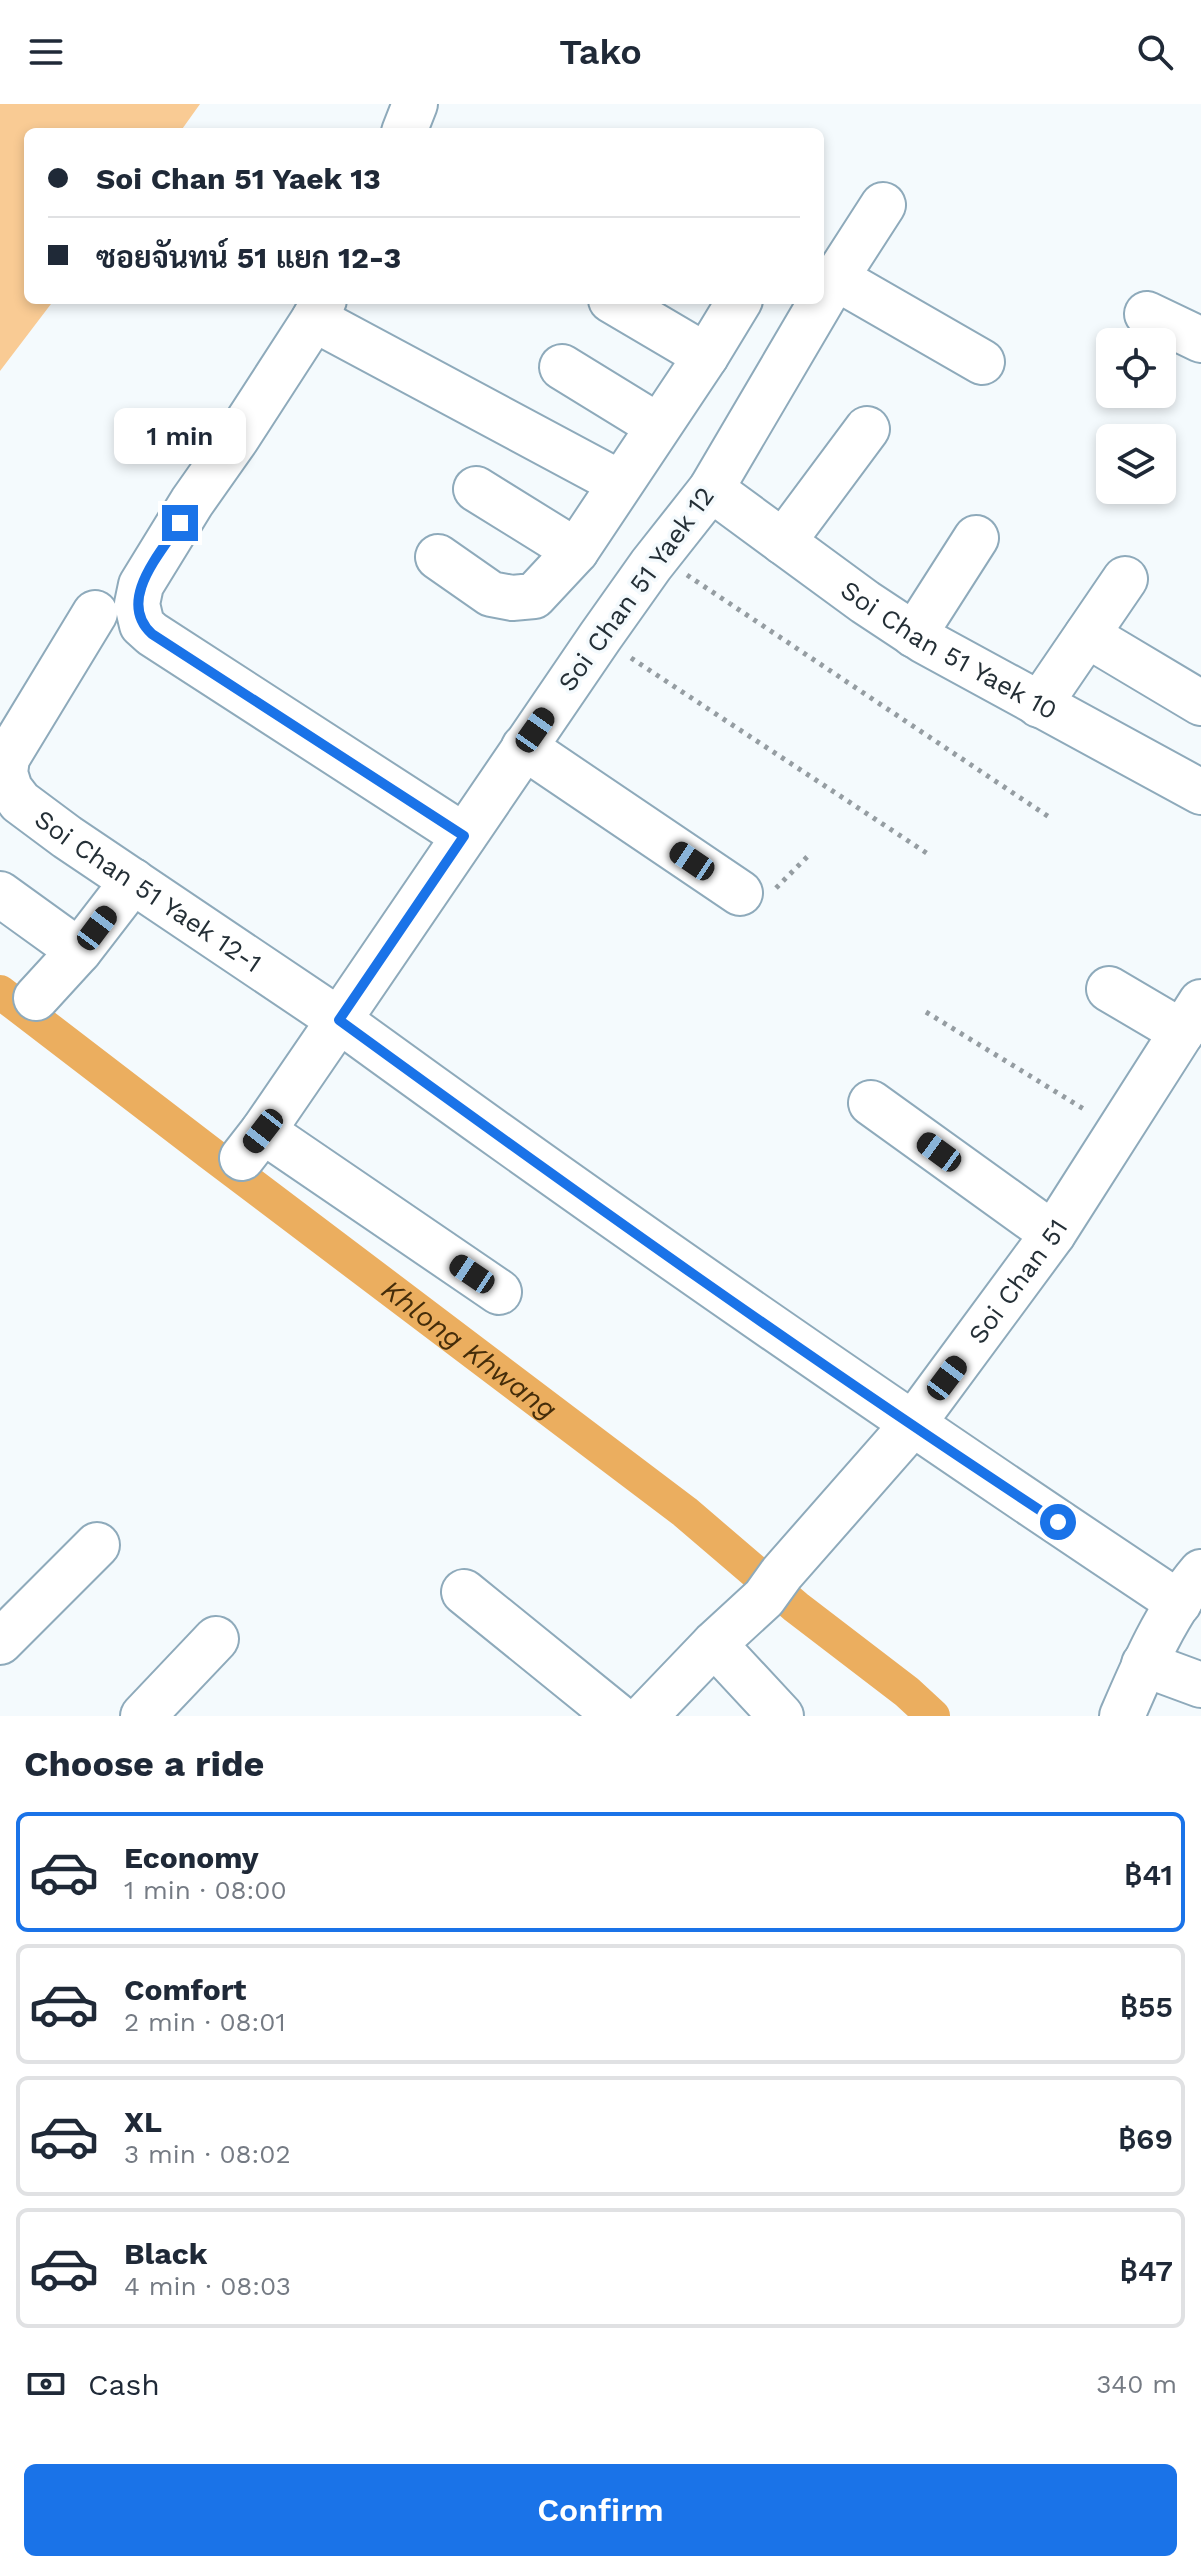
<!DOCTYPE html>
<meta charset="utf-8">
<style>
body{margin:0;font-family:"Work Sans",Sarabun,sans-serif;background:#f6f6f7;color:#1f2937;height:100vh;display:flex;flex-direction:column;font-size:30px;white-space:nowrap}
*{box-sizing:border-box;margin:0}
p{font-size:26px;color:#747a83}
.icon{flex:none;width:44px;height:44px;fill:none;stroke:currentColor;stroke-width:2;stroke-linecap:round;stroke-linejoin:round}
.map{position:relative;height:1612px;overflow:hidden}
.details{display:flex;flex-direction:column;background:#fff;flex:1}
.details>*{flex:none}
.banner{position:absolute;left:24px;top:24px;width:800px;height:176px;border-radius:12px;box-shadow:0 4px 12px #0003;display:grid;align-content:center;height:176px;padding:0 24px;background:#fff}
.tools{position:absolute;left:1096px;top:224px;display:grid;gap:16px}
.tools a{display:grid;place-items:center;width:80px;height:80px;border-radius:12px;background:#fff;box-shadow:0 4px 12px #0003;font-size:40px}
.end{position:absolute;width:36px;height:36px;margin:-18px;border:10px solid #1a73e8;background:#fff;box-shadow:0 0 0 4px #fff}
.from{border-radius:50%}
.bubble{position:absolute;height:56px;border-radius:12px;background:#fff;box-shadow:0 4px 12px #0003;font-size:26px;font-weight:600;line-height:56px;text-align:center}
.car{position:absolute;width:24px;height:48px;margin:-24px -12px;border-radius:10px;box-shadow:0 0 6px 2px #0007;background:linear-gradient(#222 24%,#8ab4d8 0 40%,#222 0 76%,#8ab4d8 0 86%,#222 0)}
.banner b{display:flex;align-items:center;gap:28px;height:76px;font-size:30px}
.banner b+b{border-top:2px solid #e0e1e3}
.banner i{width:20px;height:20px;background:#1f2937}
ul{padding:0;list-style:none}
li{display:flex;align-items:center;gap:24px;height:120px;margin:0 16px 12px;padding:0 8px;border:4px solid #e0e1e3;border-radius:12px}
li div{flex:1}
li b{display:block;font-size:30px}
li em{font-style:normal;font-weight:600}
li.on{border-color:#1a73e8}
li>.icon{width:72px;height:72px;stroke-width:1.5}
h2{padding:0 24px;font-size:36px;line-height:96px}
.pay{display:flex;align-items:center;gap:20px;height:88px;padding:0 24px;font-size:30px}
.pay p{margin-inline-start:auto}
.action{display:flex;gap:16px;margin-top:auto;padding:16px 24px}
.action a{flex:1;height:92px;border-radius:12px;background:#1a73e8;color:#fff;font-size:32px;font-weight:600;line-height:92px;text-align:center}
header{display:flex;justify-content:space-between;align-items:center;height:104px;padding:0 24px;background:#fff;font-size:36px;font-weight:600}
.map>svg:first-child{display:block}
</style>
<header><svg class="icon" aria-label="menu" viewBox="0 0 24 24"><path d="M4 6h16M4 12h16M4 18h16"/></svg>Tako<svg class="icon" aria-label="search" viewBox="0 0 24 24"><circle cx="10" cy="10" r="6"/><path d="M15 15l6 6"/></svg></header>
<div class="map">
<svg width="1201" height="1612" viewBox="0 0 1201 1612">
<rect width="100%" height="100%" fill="#f4fafd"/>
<!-- green -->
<path fill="#f9cb94" d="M0 0H200L180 28H28V196H54L0 267Z"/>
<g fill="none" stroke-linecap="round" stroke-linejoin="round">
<!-- canal -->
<path stroke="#ebae5f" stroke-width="34" id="s1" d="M0 888 210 1049 685 1408 796 1503 907 1588 933 1612"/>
<defs>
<g id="minor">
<path d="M404 28 415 0"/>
<path d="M883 101 825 191 711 385 651 461 600 533 339 916C615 1117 895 1310 1179 1499"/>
<path d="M836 174 982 258"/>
<path d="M324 196 314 215 237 334 192 398 141 481 137 500 142 521 152 530 464 732"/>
<path d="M611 196 706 252"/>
<path d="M1147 210 1201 236"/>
<path d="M314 215 620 379"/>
<path d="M562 263 658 322"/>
<path d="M476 385 576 447"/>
<path id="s2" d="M711 385 865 498 924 537 1201 688"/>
<path d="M783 438 867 325"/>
<path d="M438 453 491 490 512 494 534 492 576 447 706 252 740 196"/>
<path id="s3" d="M95 509 7 654 5 669 10 685 20 698 67 733 339 916 263 1027 242 1054"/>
<path d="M914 531 976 434"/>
<path d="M1087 531 1201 599"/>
<path d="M1039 601 1125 475"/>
<path d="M524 643 740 789"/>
<path d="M0 790 79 847"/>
<path d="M1109 885 1182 928"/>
<path d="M36 894 79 847 133 777"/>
<path d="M871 999 1053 1130"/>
<path d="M263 1027 499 1188"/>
<path d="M464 1488 617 1612"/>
<path d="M0 1538 97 1441"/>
<path d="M714 1540 781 1612"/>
<path d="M1144 1560 1201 1581"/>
<path d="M143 1612 216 1535"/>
<path id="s4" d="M645 1612 714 1540 764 1494 782 1469 912 1321 1053 1130 1201 898"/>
<path d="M1122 1612C1143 1563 1166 1509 1201 1468"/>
</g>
</defs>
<!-- minor casing -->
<use href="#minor" stroke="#8eaabb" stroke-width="48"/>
<!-- path -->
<path stroke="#959da2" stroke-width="5" stroke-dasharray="4 6" stroke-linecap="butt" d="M687 471 1049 713
M631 554 928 750
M776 784 810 750
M926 908 1087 1007"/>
<!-- minor -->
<use href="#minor" stroke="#fff" stroke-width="44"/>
</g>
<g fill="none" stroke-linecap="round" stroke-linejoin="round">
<!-- route -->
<path stroke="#1a73e8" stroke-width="10" d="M180 419C160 450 116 497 152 530L464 732 339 916C575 1088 813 1258 1058 1418"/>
</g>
<g text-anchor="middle" stroke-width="7" stroke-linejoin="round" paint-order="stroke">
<!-- street labels -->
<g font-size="26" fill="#242f36" stroke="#f4fafd">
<text transform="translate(636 485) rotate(-54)" y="9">Soi Chan 51 Yaek 12</text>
<text dy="9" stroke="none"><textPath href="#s2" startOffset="288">Soi Chan 51 Yaek 10</textPath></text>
<text dy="9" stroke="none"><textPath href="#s3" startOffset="374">Soi Chan 51 Yaek 12-1</textPath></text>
<text dy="9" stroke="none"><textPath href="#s4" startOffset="574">Soi Chan 51</textPath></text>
</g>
<!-- water labels -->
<g font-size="28" font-style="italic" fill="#452d0a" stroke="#f4fafd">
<text dy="10" stroke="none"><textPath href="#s1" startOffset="590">Khlong Khwang</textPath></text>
</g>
</g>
</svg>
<div class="tools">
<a><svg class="icon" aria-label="locate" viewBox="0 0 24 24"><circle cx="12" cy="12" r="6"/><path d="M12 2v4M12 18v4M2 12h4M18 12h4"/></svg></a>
<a><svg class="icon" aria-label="layers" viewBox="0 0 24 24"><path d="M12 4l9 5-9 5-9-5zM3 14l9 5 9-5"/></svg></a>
</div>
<i class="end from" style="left:1058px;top:1418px"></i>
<i class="end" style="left:180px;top:419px"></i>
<div class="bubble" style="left:114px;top:304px;width:132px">1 min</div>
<i class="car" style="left:535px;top:626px;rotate:35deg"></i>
<i class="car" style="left:692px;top:757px;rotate:304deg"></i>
<i class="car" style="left:97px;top:824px;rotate:37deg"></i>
<i class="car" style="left:263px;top:1027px;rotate:218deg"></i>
<i class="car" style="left:939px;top:1048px;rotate:306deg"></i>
<i class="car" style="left:472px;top:1170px;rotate:304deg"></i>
<i class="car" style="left:947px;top:1274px;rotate:37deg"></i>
<div class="banner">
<b><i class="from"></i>Soi Chan 51 Yaek 13</b>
<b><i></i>ซอยจันทน์ 51 แยก 12-3</b>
</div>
</div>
<section class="details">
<h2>Choose a ride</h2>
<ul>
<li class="on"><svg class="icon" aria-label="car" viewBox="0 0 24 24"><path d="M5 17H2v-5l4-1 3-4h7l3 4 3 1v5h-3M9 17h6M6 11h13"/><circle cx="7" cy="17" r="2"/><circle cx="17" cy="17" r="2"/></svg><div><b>Economy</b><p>1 min · 08:00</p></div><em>฿41</em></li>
<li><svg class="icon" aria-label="car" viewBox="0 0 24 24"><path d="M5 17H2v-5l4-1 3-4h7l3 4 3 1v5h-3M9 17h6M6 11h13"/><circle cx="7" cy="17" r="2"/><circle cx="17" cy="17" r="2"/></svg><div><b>Comfort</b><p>2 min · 08:01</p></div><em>฿55</em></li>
<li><svg class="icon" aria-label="car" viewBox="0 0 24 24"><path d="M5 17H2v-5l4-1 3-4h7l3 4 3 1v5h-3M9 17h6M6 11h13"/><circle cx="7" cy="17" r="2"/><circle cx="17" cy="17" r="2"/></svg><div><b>XL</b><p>3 min · 08:02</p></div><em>฿69</em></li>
<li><svg class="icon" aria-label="car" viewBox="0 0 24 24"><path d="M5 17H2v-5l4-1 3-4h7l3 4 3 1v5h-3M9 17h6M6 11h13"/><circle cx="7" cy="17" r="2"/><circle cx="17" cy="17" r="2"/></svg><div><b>Black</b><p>4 min · 08:03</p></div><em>฿47</em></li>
</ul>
<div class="pay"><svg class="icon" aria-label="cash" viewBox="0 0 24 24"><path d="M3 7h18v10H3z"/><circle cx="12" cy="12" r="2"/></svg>Cash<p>340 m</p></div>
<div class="action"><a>Confirm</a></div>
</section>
